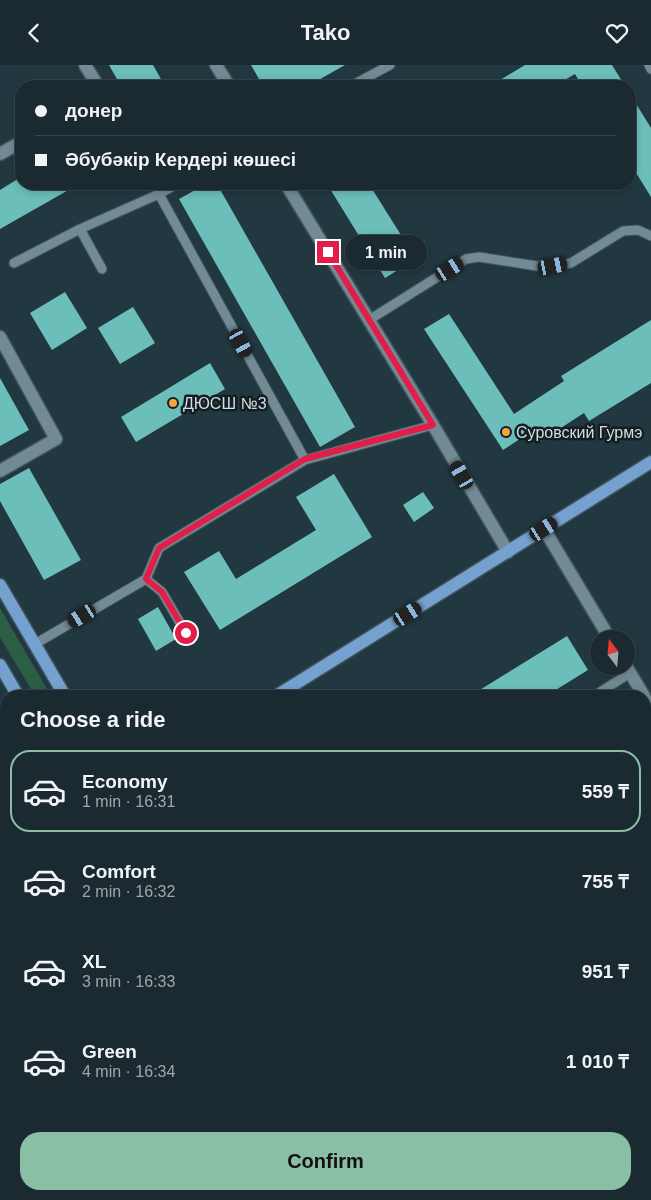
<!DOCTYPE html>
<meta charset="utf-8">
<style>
body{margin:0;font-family:Helvetica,sans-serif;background:#233238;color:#f1f3f6;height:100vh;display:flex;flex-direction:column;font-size:19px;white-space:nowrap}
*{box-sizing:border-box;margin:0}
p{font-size:16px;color:#9fa7ab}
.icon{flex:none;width:28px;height:28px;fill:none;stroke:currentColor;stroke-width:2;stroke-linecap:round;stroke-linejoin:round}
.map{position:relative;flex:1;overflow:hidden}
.details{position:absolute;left:0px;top:625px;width:651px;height:510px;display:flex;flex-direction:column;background:#1a2a30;border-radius:20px 20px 0 0;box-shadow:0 2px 8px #0003,0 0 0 1px #38464c}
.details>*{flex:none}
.top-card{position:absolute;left:15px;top:15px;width:621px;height:110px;border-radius:20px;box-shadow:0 2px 8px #0003,0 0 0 1px #38464c;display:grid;align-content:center;height:110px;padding:0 20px;background:#1a2a30}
.needle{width:32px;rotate:344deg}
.fabs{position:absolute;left:590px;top:565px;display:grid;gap:10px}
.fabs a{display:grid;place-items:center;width:45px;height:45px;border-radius:50%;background:#1a2a30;box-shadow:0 2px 8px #0003,0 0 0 1px #38464c;font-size:25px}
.end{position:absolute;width:22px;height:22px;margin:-11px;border:6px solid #e11d48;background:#fff;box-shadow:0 0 0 2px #fff}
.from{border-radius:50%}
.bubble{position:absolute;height:35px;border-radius:18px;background:#1a2a30;box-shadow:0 2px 8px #0003,0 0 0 1px #38464c;font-size:16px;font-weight:700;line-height:35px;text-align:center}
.car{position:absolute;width:15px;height:30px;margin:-15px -8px;border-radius:6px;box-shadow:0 0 4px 1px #0007;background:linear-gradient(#222 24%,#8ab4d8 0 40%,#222 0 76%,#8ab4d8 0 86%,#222 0)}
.top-card b{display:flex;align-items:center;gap:18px;height:48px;font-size:19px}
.top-card b+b{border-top:1px solid #38464c}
.top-card i{width:12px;height:12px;background:#f1f3f6}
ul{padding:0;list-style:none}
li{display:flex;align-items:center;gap:15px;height:82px;margin:0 10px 8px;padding:0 10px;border:2px solid transparent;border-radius:20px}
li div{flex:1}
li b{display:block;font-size:19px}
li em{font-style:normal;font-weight:700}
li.current{border-color:#8abfa5}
li>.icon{width:45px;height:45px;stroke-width:1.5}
h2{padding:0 20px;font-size:22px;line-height:60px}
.action{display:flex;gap:10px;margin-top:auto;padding:10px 20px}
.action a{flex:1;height:58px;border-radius:20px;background:#8abfa5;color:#111;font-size:20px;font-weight:700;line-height:58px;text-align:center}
header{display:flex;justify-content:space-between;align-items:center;height:65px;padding:0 20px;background:#1a2a30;font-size:22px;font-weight:700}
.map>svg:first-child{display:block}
</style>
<header><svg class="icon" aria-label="back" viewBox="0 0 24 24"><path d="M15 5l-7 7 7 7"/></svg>Tako<svg class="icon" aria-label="heart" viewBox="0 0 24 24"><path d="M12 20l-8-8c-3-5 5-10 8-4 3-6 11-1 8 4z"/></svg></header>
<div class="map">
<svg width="651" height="1135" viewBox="0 0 651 1135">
<rect width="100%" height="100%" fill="#223840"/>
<!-- green -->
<path fill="#2c5e46" d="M0 543 51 631H35L0 572Z"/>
<!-- building -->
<path fill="#6cbebb" d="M109 0H153L165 21H121Z
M251 0H345L308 21H263Z
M525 0H612L625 21H582L575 9 554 21H490Z
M630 29 651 63V132L630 98Z
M21 112V119H79L0 164V125Z
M206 119H217L355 362 320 382 179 134Z
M327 119H369L416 194 385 213Z
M65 227 87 263 52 285 30 248Z
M133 242 155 278 120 299 98 263Z
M449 249 514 349 564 316 561 311 651 255V318L589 356 584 348 539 377 532 366 503 385 424 264Z
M210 298 225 324 136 377 121 352Z
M0 313 29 365 0 381Z
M29 403 81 495 44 515 0 436V419Z
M334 409 372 472 220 565 184 507 219 486 236 514 316 465 296 432Z
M423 427 434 443 414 457 403 440Z
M158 542 176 574 156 586 138 554Z
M567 571 588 605 546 631H470Z"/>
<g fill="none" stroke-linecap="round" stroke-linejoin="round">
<defs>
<path id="service" d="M649 0 651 4
M351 21 390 0
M177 119 159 129 305 395
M80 164 102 204
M14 198 80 164 159 129
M369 255 466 194 479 192 537 201H553L571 198 623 166 638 165 651 171
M146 514 162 527 186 568
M35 579 146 514 159 483 305 395 433 360
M594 631 630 608
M645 841 651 852
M645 1016 651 1010
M143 1129 147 1135
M561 1129 564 1135"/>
<path id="minor" d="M85 0 98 21
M216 0 229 21
M0 89 21 77
M286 119 433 360 508 487
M0 272 56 374 0 406
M544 464 610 574
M626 601 644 631
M645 633 651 644"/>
<path id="tertiary" d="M310 1129 314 1135
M351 1129 355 1135"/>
<path id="secondary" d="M0 804 6 800"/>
<path id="primary" d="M0 520 65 631
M0 600 18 631
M276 631 651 397"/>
</defs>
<!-- service casing -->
<use href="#service" stroke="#41545c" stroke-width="11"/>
<!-- minor casing -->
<use href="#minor" stroke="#41545c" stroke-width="15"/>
<!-- tertiary casing -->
<use href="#tertiary" stroke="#41545c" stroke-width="15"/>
<!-- secondary casing -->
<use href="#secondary" stroke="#41545c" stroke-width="15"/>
<!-- primary casing -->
<use href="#primary" stroke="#41545c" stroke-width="15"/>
<!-- service -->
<use href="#service" stroke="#718a93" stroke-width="9"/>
<!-- minor -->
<use href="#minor" stroke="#718a93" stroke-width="12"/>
<!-- tertiary -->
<use href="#tertiary" stroke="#718a93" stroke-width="12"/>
<!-- secondary -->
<use href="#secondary" stroke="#718a93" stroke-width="12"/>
<!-- primary -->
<use href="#primary" stroke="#74a1cf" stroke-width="12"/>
</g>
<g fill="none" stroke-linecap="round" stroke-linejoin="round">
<!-- route -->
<path stroke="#e11d48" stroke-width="6" d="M186 568 162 527 146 514 159 483 305 394 433 360 328 187"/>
</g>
<!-- markers -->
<g fill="#f4a444" stroke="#141e22" stroke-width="2">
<circle cx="173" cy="338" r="5"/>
<circle cx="506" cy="367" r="5"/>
</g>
<g text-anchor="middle" stroke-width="5" stroke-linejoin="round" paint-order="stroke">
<!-- poi labels -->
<g font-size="16" fill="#d1dee3" stroke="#141e22" text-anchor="start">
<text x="183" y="344">ДЮСШ №3</text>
<text x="516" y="373">Суровский Гурмэ</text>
</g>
</g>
</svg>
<div class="fabs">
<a><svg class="needle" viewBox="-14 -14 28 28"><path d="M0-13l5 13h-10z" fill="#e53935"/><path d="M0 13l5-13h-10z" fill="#9fa7ab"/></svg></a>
</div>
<i class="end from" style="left:186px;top:568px"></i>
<i class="end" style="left:328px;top:187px"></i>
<div class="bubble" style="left:345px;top:170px;width:82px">1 min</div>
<i class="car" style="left:553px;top:201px;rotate:79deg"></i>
<i class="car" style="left:450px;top:204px;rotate:58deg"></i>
<i class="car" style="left:241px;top:278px;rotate:151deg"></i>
<i class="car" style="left:462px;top:410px;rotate:330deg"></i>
<i class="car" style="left:544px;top:464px;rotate:58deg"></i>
<i class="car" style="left:408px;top:549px;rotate:58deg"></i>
<i class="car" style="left:82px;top:551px;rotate:239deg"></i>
<div class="top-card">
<b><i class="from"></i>донер</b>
<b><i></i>Әбубәкір Кердері көшесі</b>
</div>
<section class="details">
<h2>Choose a ride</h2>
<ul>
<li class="current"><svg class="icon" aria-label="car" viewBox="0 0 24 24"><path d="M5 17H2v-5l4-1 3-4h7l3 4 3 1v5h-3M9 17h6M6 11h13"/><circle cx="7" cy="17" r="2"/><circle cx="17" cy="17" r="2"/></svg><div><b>Economy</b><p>1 min · 16:31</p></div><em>559 ₸</em></li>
<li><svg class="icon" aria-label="car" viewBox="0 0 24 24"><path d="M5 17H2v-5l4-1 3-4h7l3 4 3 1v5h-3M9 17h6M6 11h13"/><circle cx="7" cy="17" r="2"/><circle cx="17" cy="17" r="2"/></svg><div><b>Comfort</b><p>2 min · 16:32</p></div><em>755 ₸</em></li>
<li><svg class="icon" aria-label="car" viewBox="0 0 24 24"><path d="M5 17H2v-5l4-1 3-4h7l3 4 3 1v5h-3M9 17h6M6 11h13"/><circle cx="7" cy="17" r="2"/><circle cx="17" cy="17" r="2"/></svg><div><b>XL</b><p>3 min · 16:33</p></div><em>951 ₸</em></li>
<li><svg class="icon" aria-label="car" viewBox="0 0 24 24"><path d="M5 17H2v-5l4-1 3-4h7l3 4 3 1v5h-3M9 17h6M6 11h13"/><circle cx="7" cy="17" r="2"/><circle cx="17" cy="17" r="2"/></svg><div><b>Green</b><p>4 min · 16:34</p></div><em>1 010 ₸</em></li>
</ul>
<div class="action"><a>Confirm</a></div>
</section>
</div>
